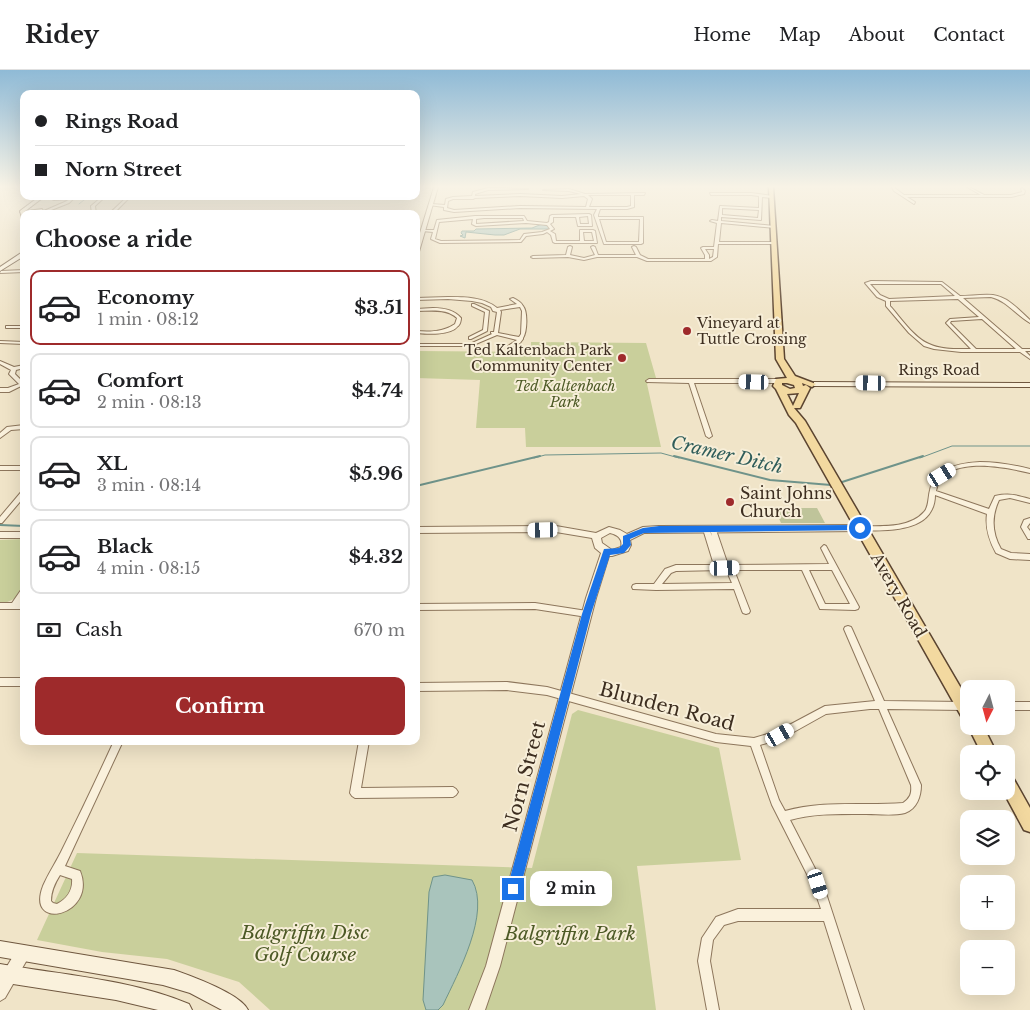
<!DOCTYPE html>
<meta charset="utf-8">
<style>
body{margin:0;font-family:"Libre Baskerville",serif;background:#f2f2f2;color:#202124;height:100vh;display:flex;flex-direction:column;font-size:19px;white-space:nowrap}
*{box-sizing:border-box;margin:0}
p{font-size:16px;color:#757577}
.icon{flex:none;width:28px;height:28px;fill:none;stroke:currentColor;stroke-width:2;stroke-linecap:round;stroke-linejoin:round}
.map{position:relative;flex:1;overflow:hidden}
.panel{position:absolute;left:20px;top:140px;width:400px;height:535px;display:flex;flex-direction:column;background:#fff;border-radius:10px;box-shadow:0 5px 20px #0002}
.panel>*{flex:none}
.banner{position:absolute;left:20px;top:20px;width:400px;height:110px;border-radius:10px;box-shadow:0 5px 20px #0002;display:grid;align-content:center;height:110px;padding:0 15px;background:#fff}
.needle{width:32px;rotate:186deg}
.tools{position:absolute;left:960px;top:610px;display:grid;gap:10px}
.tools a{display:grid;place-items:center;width:55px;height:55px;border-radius:10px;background:#fff;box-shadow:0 5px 20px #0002;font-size:25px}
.end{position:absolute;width:22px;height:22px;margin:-11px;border:6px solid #1a73e8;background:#fff;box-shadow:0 0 0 2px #fff}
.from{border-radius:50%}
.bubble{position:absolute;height:35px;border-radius:10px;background:#fff;box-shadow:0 5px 20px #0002;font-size:16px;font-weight:800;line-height:35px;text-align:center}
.car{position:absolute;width:15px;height:30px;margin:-15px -8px;border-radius:6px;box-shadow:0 0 4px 1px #0007;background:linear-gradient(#fff 24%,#345 0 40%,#fff 0 76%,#345 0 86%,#fff 0)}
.banner b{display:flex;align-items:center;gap:18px;height:48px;font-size:19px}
.banner b+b{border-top:1px solid #e0e0e0}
.banner i{width:12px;height:12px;background:#202124}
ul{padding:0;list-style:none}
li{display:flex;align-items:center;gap:15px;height:75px;margin:0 10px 8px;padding:0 5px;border:2px solid #e0e0e0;border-radius:10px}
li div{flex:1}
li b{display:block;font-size:19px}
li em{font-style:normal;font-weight:800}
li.active{border-color:#9e2a2b}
li>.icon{width:45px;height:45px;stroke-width:1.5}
h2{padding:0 15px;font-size:22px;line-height:60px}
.pay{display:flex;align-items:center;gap:12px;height:55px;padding:0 15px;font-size:19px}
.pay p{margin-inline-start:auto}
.primary-button{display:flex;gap:10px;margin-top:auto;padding:10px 15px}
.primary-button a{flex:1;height:58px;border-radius:10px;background:#9e2a2b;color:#fff;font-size:20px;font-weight:800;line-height:58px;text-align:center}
header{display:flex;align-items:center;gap:30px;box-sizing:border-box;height:70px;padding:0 25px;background:#fff;border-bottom:1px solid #e0e0e0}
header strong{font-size:24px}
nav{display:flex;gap:28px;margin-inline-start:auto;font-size:18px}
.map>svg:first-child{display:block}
</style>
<header>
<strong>Ridey</strong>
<nav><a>Home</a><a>Map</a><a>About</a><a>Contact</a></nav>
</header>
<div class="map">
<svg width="1030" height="940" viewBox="0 0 1030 940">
<rect width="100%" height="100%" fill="#f0e4c8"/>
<!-- green -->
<path fill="#c9cf9b" d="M531 272 646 273 656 308 647 314 661 377H526L525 358H476L480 310 416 308V281L531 282Z
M24 469C24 490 32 532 0 533V470Z
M578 640 719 678 741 790 637 796 656 940H270L239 912 167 889 102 882 37 870 77 783 532 798 572 644Z"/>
<!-- cemetery -->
<path fill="#bfc49a" d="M774 438H817L825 453H781Z"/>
<!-- water -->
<path fill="#a9c4bc" stroke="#6f938a" d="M542 154 548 156 550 159H520L504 165H495L466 162 465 168 460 166 463 165 461 163 462 161H474L476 159 532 158Z
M445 805 472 810C491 843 458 903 443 935L438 940H426L423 930 429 822 433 807Z"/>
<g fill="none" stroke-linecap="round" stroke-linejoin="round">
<!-- stream-far1 -->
<path stroke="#6f938a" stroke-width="1" d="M79 134 89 126
M534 388 545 385 661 383 679 388
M920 388 952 376H1030"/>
<!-- stream -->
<path stroke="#6f938a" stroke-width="2" d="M674 386 770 410 831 415
M839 413 923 386
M416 416 540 386
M0 455 24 456"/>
<defs>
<path id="minor" d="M892 117H894L896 119 904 125H981L967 117H969L984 125H1011L1022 122V121L1021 119 1022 118 1025 121 1024 124 1011 127H907L915 132 914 134 894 121Z
M488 118 528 119 488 120 475 124V126L520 124 562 126 581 124 569 121 543 120 569 119 585 124 645 123 644 125H634V137L627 139H600L598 145V147H643V173L641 174H604L594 145 597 139 520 138 454 142 444 140V137L429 135 431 134 445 135 446 129 453 127 472 126 473 122ZM588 125H631V136L627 137H589L592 129ZM520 126 562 128 584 126 588 129 586 137 520 136 454 140 447 138 448 131 453 129H473L475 128ZM599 149H640L639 172H606Z
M710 123H751L773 126 772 128 762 127 761 150 721 147V151L774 156 775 158 721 153 719 172H774L775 174H718L717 187 711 191H647L637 187H597L584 190 568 187 533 188 531 187 533 186 566 185 568 177 570 176 572 177 570 185 584 188 595 185 591 177 593 176 595 177 598 185H636L632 177 634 176 636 177 640 185 648 189H705V185L701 178 703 177H714L717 153 710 151 712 150 718 151 720 136 759 138V126L751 125H711ZM722 138 759 140 758 148 722 145ZM705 179H714L713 187 709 189V185Z
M73 126H76L69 133 41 144H37L67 131Z
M103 126H106L95 136 96 144H92L91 136Z
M128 126H131L113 144H111V142Z
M69 127 70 129 54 130 52 129Z
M42 139 43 141 22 143 20 142Z
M589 144 591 145 592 156H578L576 147H553V152L550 154 554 159 550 161 555 164 556 171H580V160H593L595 161 597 173H555L553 172 551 165 547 162 543 164 526 166 521 172 440 173 431 169 433 162 422 161 424 160H434L437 150 475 146H524L527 151 547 153 549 152 550 146 552 145ZM588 146 589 154H580L579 147ZM484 148H523L524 151 476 154V149ZM473 149 472 154 476 156 526 153 547 155 550 159 542 162 524 164 520 170 441 171 435 169 439 152ZM583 162H592L594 171H584Z
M871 211 942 212 960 226C970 226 982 224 993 225 1008 227 1019 240 1030 250V253C1016 245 1007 231 991 227L963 228 1022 279H1030V281H1025L1030 286V289L1020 282H961L934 279 924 276 909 263 886 236V231L877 227 865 213ZM870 214H941L955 226 889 229 880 225ZM958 229 979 247 950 249 946 253 971 279C958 279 941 280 929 274 914 268 901 248 890 236V231ZM982 249 1016 279H976L950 253 951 251Z
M448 227C465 227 484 227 497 238L517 234 510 229 513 228C517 230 521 232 523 236 528 242 527 262 523 268V269L520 273 510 278 508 277V276L517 270 497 265 471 276H416V274H470L492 264 491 263V262H494L497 242 493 241 491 237 482 233 472 231 448 229 416 230V228ZM520 237 522 241 521 264 519 267 498 263 501 242 500 240Z
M472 234H474L489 241 487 261 471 269H469V267L483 260 485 242 472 236Z
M433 238C444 238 454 240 461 248 461 250 460 255 458 256 450 266 427 264 416 263V261C430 262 443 262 455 254L457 248C446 238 430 241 416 241V239Z
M6 256H24V258H6Z
M0 271 24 272V274L0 273Z
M0 291 14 297 24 295V298L16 300 15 304 24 313V316H21L9 322H0V318H8L19 314 9 304 11 300 0 294Z
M649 309H779L782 311 779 313H694L712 366 709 368 706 366 689 313 647 312 646 311Z
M24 355V359L11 360 0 368V363L7 357Z
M980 392C997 392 1014 395 1030 399V403C1005 397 943 384 936 421L989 439 995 426C1009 423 1016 425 1030 429V433L1010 428 999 430C991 447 992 463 1001 479L1011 483 1030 484V490L1010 489 996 483C989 470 985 458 987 444L935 425C935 431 934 436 931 441 920 462 881 461 860 460L857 458 860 456C880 456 909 459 924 442 929 437 928 427 930 420 934 397 961 393 980 392Z
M0 396H24V400H0Z
M22 421H24V427L2 453H0V447Z
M1030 448V453L1027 457 1030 461V469H1028L1021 457 1024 450Z
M704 457H708L712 466 710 459 713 457H715L728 495 829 494 821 478 824 475 826 476 859 537 858 539 855 540 820 539 802 500H734L750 541 749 543 746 544 743 543 742 541 734 519 656 520 633 519 632 517 633 515 636 514H654L665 499 676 495H714L703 459ZM722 500 728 504 732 513 662 514 671 503 676 501ZM809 500H832L850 534H825Z
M24 519V528L20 533H24V539H0V533H12L21 520Z
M535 533 587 541 590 542 591 544 590 546 587 547 535 539 416 540V534Z
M848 556 851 557 852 559 884 631 963 632 966 633 967 636 966 639 963 640 887 639 921 715C921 726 917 739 905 743 894 746 877 744 866 744 841 744 815 743 790 750L823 814 864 940H852L824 851H738L724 855 713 870 710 891 719 940H707L698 891 702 868 716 847 738 839H821L813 816 772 735 751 676 716 672 547 625 507 620 416 621V613L507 612 547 617 716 664 754 668 778 661 825 636 875 631 844 559 845 557ZM870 639H879L911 715C912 724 910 728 903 733 863 736 824 730 785 741L779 730 760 675 783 668 826 644Z
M0 608H24V616H0Z
M1006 632H1030V640H1006Z
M114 671H123L65 796 80 801C98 845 25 863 43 816 48 804 55 794 61 782 79 746 97 708 114 671ZM60 805 72 809C73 820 67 829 57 834L53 833 51 831C51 821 55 813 60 805Z
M359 671H369L361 718 453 717 456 719 458 722 456 725 453 727 355 728 352 726 350 723Z"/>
<path id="tertiary" d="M434 117H438L418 185 416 186V176Z
M24 200V202L0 203 1 201Z
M860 455 864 458 860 461 644 463 630 470 631 475 628 481 612 486H609L596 528 500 896 485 940H469L486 896 586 528 601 483 595 478 592 468 556 462 416 463V457L556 456 596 463 609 457 620 460 627 464 643 457 659 456ZM610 463C618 465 623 469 621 477L612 480 602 473 601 468Z
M0 462H24V468H0Z
M23 876 28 878 30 883 28 888 5 928 0 931V908L18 878Z"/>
<path id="secondary" d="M40 126H45L24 142V148H22L20 141Z
M24 181V186L0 201V197Z
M814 312 1030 313V317L817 316H814Z
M0 871 174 900C191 906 241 924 248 940H222L190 923 163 915 0 887Z
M0 894C63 905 129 909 189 934L192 940H158L116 930 0 912Z"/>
<path id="primary" d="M769 117H773L784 289 795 306 816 314 812 317 802 313 803 316 806 315 810 318 800 338H794L805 351 969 632V653L964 651 796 353 789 345 776 319 773 316 776 309 787 308 776 289ZM782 313H787L794 315 795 318 790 319 782 315ZM799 323 793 336 787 324Z
M969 654V656H983L997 684H982L968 656Z
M1006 704 1012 706 1030 738V762L1024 760 1003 721H1006Z"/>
</defs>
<!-- minor casing -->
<use href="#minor" stroke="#8d765c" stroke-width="2"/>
<!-- tertiary casing -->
<use href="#tertiary" stroke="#8d765c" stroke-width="2"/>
<!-- secondary casing -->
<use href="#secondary" stroke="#6f573f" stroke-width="2"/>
<!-- primary casing -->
<use href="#primary" stroke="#5b4430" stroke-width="3"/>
<!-- minor -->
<use href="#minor" fill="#faf1dc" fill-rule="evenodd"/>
<!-- tertiary -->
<use href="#tertiary" fill="#faf1dc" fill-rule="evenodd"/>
<!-- secondary -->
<use href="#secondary" fill="#faf1dc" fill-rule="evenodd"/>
<!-- primary -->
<use href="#primary" fill="#f3d9a0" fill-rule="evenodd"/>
</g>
<!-- sky -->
<linearGradient id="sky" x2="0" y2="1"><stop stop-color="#8fbad6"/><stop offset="0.47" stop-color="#f8f3e6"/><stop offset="1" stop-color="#f8f3e6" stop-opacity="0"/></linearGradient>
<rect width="1030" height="248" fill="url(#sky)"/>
<!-- route -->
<path fill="#1a73e8" d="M860 455 864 458 860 460 644 463 630 469 631 475 624 483 610 485 591 544 520 819 518 823 513 825 509 823 507 819 582 544 604 479 619 478 623 474V466L643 458 659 456Z"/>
<!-- markers -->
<g fill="#9e2a2b" stroke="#f7eed8" stroke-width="2">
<circle cx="687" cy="261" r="5"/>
<circle cx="622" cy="288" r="5"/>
<circle cx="730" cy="432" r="5"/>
</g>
<g text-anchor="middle" stroke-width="4" stroke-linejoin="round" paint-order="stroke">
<!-- far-poi labels -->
<g font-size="14" fill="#3d2e20" stroke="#f7eed8" text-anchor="start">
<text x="697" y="258">Vineyard at<tspan x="697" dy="16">Tuttle Crossing</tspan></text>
<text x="612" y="285" text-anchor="end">Ted Kaltenbach Park<tspan x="612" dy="16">Community Center</tspan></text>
</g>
<!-- far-street labels -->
<g font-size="14" fill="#3d2e20" stroke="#f7eed8">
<text x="939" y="305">Rings Road</text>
</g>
<!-- far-park labels -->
<g font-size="14" font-style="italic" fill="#4d5a26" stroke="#f7eed8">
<text x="565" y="321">Ted Kaltenbach<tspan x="565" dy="16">Park</tspan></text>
</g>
<!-- poi labels -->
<g font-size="16" fill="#3d2e20" stroke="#f7eed8" text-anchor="start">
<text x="740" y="429">Saint Johns<tspan x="740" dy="18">Church</tspan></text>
</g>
<!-- street labels -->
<g font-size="16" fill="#3d2e20" stroke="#f7eed8">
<text transform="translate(899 525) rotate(60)" y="6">Avery Road</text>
</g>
<!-- water labels -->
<g font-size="18" font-style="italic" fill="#2f5d5a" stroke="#f7eed8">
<text transform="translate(727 385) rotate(13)" y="6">Cramer Ditch</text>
</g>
<!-- near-street labels -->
<g font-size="19" fill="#3d2e20" stroke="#f7eed8">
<text transform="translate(667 636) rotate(15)" y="7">Blunden Road</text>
<text transform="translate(524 706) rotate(-75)" y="7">Norn Street</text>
</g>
<!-- near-park labels -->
<g font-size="19" font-style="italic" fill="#4d5a26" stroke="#f7eed8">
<text x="305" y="869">Balgriffin Disc<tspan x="305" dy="22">Golf Course</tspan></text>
<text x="570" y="870">Balgriffin Park</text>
</g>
</g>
</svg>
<div class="tools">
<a><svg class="needle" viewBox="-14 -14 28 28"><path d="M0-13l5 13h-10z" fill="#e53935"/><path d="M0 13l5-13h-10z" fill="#757577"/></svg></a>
<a><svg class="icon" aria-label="locate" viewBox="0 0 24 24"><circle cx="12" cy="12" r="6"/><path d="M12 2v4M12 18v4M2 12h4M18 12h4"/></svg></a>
<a><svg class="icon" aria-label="layers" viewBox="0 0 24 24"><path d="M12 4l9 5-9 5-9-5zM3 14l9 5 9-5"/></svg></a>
<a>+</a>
<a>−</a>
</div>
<i class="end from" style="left:860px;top:458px"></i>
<i class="end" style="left:513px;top:819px"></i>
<div class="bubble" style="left:530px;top:801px;width:82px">2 min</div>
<i class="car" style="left:754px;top:312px;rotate:272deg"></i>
<i class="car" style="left:871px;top:313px;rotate:271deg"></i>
<i class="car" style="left:942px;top:405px;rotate:59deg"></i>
<i class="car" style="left:543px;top:460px;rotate:269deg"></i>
<i class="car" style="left:725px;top:498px;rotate:88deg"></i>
<i class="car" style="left:780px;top:665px;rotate:60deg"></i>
<i class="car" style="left:818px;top:814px;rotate:162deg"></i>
<div class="banner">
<b><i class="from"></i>Rings Road</b>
<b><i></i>Norn Street</b>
</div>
<section class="panel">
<h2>Choose a ride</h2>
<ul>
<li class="active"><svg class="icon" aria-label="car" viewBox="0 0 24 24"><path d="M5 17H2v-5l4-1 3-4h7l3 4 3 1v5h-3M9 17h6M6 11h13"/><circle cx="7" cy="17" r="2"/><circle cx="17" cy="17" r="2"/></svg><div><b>Economy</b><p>1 min · 08:12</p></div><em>$3.51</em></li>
<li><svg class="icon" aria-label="car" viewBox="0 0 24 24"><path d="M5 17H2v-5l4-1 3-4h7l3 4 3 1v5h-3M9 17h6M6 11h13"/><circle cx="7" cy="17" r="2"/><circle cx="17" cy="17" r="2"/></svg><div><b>Comfort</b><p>2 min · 08:13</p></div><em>$4.74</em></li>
<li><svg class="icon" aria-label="car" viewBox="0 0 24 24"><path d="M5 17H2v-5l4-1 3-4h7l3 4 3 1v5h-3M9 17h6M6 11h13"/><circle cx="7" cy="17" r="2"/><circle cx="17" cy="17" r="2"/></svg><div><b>XL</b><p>3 min · 08:14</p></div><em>$5.96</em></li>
<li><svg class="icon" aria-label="car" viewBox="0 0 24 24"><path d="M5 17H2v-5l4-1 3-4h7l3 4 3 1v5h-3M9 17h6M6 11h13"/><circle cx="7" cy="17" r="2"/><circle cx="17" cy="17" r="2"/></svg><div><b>Black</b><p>4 min · 08:15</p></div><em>$4.32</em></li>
</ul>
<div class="pay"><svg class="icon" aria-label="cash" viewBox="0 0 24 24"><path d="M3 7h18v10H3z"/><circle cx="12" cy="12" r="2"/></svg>Cash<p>670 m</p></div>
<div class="primary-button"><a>Confirm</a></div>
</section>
</div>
